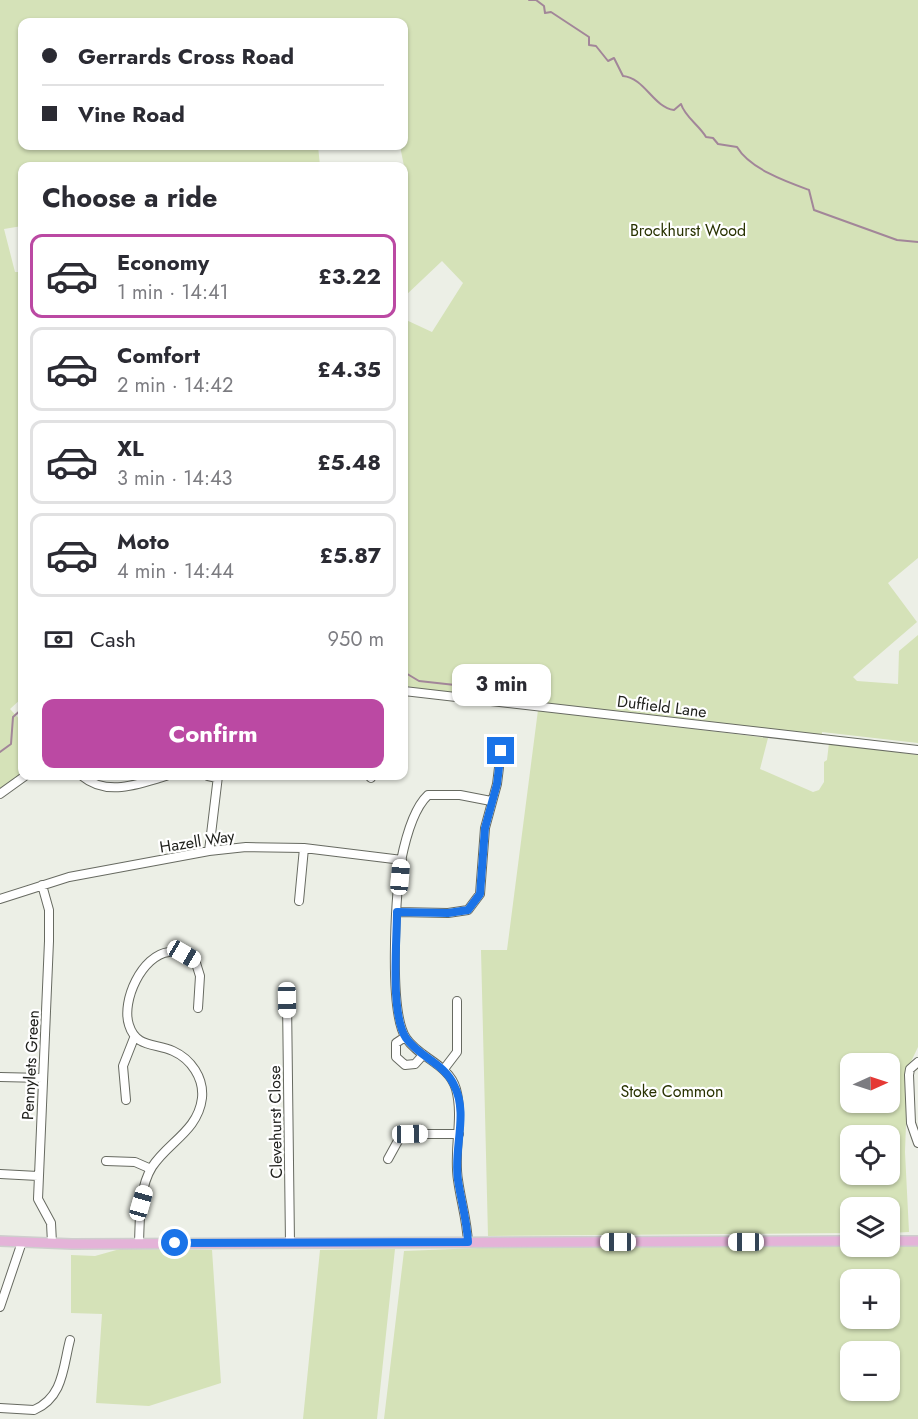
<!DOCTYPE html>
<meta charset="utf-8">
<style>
body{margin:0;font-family:Jost,sans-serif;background:#f2f2f3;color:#2b2b33;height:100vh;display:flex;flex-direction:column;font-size:22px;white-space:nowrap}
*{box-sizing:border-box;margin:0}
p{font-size:20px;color:#7c7c81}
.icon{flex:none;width:33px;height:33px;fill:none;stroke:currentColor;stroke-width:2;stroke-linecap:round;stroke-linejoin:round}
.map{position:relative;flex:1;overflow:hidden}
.panel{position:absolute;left:18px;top:162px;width:390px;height:618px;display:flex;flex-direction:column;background:#fff;border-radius:12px;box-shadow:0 2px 4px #0004}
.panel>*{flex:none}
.banner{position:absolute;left:18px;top:18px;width:390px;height:132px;border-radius:12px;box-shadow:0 2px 4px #0004;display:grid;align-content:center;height:132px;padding:0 24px;background:#fff}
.needle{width:39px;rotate:87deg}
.buttons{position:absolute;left:840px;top:1053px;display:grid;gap:12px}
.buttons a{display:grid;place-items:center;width:60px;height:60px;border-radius:12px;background:#fff;box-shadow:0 2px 4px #0004;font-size:30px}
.end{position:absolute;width:27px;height:27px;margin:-14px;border:8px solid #1a73e8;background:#fff;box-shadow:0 0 0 3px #fff}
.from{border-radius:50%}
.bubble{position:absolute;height:42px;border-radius:12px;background:#fff;box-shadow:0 2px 4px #0004;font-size:20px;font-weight:700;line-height:42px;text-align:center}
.car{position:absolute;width:18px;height:36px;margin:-18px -9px;border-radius:8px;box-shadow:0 0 4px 2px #0007;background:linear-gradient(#fff 24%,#345 0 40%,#fff 0 76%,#345 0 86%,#fff 0)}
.banner b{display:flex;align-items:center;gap:21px;height:57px;font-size:22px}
.banner b+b{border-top:2px solid #e1e1e2}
.banner i{width:15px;height:15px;background:#2b2b33}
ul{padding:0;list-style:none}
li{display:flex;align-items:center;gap:18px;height:84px;margin:0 12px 9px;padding:0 12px;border:3px solid #e1e1e2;border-radius:12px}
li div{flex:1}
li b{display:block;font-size:22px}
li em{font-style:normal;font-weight:700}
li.on{border-color:#bb49a3}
li>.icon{width:54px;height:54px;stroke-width:1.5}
h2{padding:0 24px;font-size:27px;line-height:72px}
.pay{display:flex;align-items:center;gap:15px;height:66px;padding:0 24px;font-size:22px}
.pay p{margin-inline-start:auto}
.cta{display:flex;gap:12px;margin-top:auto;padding:12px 24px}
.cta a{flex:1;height:69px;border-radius:12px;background:#bb49a3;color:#fff;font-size:24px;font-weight:700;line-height:69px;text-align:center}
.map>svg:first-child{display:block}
</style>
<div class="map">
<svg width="918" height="1419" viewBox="0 0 918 1419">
<rect width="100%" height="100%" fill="#ecefe6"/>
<!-- green -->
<path fill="#d5e2b8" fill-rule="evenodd" d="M0 0H918V558L888 583 917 622 853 677 857 681 898 684 899 651 918 635V743L822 732V736L676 718 529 704 404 686V319L432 332 463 283 442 261 404 297V166L400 146H404V22H22V146H318L320 166H22V226L4 229 15 272H22V698L10 709 22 722V775L0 792Z
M538 710 768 738 760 769 813 792 819 790 824 782V762L827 760 829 743 918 755V1047L908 1068 905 1152 909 1232 890 1233V1208H850V1233L488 1236 481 950H507ZM850 1064H890V1102H850ZM850 1136H890V1174H850Z
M918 1246V1419H384L404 1251 479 1248ZM850 1280H890V1318H850ZM850 1352H890V1390H850Z
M120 1249 212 1250 221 1383 149 1406 96 1403 102 1314 71 1313V1255L95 1256Z
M395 1249 377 1419H303L320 1250Z"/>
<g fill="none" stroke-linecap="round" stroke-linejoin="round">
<!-- stream -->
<path stroke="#a28699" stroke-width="2" d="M529 0H536L544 6 545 13 551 12 589 37V45L596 46 608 61 614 58 623 76C645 78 653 107 674 110L681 104C685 117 699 125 706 137L713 138 718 144 737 147C750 169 787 182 809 190L814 210 897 240 918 242
M404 672 419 681 482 688
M0 752 11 744 13 717 22 709"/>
<defs>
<path id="minor" d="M404 691 918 750
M82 776C107 797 138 784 166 776
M208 776 217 778
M369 776 371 778
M0 794 25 776
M209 851 218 776
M42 885 49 910V941L38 1199 51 1223 52 1243
M0 899 69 877 209 851 246 847 304 848 402 860
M299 901 304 848
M397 912 448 913 468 910 480 894 485 828 497 784 501 751
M287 1000 290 1243
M405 1037 396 1043V1057L405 1065 415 1064 423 1055
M444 1069 457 1052V1001
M0 1077 43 1078
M126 1100 123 1066 134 1038
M918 1143 911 1123 909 1075 910 1069 918 1062
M388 1159 399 1139 410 1134H459
M106 1161 135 1162 151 1169
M0 1174 38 1176
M139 1243C140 1218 139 1188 152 1167 168 1142 198 1131 202 1098 204 1078 191 1059 173 1051 155 1043 136 1048 129 1025 121 1001 142 955 169 952 179 951 187 955 195 960L200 976 198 1008
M468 1243C467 1220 461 1202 458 1180 453 1149 464 1119 456 1089 449 1064 419 1058 406 1038 388 1011 396 895 401 861 405 841 413 809 428 795H460L491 801
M0 1307 22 1242
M0 1408 34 1410C64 1397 63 1366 70 1340"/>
<path id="major" d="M0 1241 72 1244 850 1241
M890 1241H918"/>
</defs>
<!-- minor casing -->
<use href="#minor" stroke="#676a61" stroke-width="10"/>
<!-- major casing -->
<use href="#major" stroke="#cececd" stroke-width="12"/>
<!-- minor -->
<use href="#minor" stroke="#fff" stroke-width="8"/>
<!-- major -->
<use href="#major" stroke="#e4b3d8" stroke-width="9"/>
</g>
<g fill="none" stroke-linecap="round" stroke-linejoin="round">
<!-- route -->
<path stroke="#1a73e8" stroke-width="8" d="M175 1243 468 1242C467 1220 461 1201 458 1180 453 1149 469 1114 454 1085 444 1063 419 1057 406 1038 390 1014 397 941 397 912L448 913 468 910 480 894 485 828 497 784 501 751"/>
</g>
<g text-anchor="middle" stroke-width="4.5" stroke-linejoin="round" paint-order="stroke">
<!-- park labels -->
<g font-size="16" fill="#283201" stroke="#fff">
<text x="688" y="236">Brockhurst Wood</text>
<text x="672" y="1097">Stoke Common</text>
</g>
<!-- street labels -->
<g font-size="16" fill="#20211d" stroke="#fff">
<text transform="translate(662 706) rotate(7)" y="6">Duffield Lane</text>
<text transform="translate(197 841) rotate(-9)" y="6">Hazell Way</text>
<text transform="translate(30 1065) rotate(-87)" y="6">Pennylets Green</text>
<text transform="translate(275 1122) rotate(-91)" y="6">Clevehurst Close</text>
</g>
</g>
</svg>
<div class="buttons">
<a><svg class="needle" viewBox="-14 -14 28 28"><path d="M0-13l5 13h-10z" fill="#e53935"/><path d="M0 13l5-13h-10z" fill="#7c7c81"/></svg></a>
<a><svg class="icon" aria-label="locate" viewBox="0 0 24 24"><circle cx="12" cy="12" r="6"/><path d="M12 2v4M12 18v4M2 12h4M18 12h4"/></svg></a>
<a><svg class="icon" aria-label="layers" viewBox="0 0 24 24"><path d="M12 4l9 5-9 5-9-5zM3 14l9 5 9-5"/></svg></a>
<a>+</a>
<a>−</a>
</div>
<i class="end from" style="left:175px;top:1243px"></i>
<i class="end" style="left:501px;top:751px"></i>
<div class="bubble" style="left:452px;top:664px;width:99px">3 min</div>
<i class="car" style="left:400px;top:877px;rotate:5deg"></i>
<i class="car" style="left:184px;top:954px;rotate:120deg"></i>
<i class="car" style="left:287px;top:1000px;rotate:179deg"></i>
<i class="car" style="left:410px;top:1134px;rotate:89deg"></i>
<i class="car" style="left:141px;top:1203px;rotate:16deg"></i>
<i class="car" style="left:618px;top:1242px;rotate:270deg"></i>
<i class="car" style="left:746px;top:1242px;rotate:270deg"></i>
<div class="banner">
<b><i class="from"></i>Gerrards Cross Road</b>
<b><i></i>Vine Road</b>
</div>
<section class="panel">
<h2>Choose a ride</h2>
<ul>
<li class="on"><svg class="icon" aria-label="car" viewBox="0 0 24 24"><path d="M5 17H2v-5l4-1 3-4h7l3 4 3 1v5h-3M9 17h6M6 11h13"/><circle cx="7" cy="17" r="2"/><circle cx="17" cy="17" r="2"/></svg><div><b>Economy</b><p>1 min · 14:41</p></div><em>£3.22</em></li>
<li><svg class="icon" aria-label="car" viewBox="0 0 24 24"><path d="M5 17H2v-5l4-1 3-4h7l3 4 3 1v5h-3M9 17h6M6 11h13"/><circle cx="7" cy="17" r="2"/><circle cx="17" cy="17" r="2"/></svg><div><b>Comfort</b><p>2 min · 14:42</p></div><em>£4.35</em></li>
<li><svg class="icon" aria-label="car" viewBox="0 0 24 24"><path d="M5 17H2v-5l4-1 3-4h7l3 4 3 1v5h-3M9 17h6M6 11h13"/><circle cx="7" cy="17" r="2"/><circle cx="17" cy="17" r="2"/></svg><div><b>XL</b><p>3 min · 14:43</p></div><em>£5.48</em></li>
<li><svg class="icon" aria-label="car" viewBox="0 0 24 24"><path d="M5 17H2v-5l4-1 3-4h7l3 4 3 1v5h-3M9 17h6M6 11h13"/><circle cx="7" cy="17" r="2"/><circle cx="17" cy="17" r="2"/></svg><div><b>Moto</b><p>4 min · 14:44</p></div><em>£5.87</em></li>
</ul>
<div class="pay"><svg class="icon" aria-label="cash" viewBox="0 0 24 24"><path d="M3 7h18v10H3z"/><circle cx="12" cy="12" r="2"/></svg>Cash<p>950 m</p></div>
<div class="cta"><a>Confirm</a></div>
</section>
</div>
